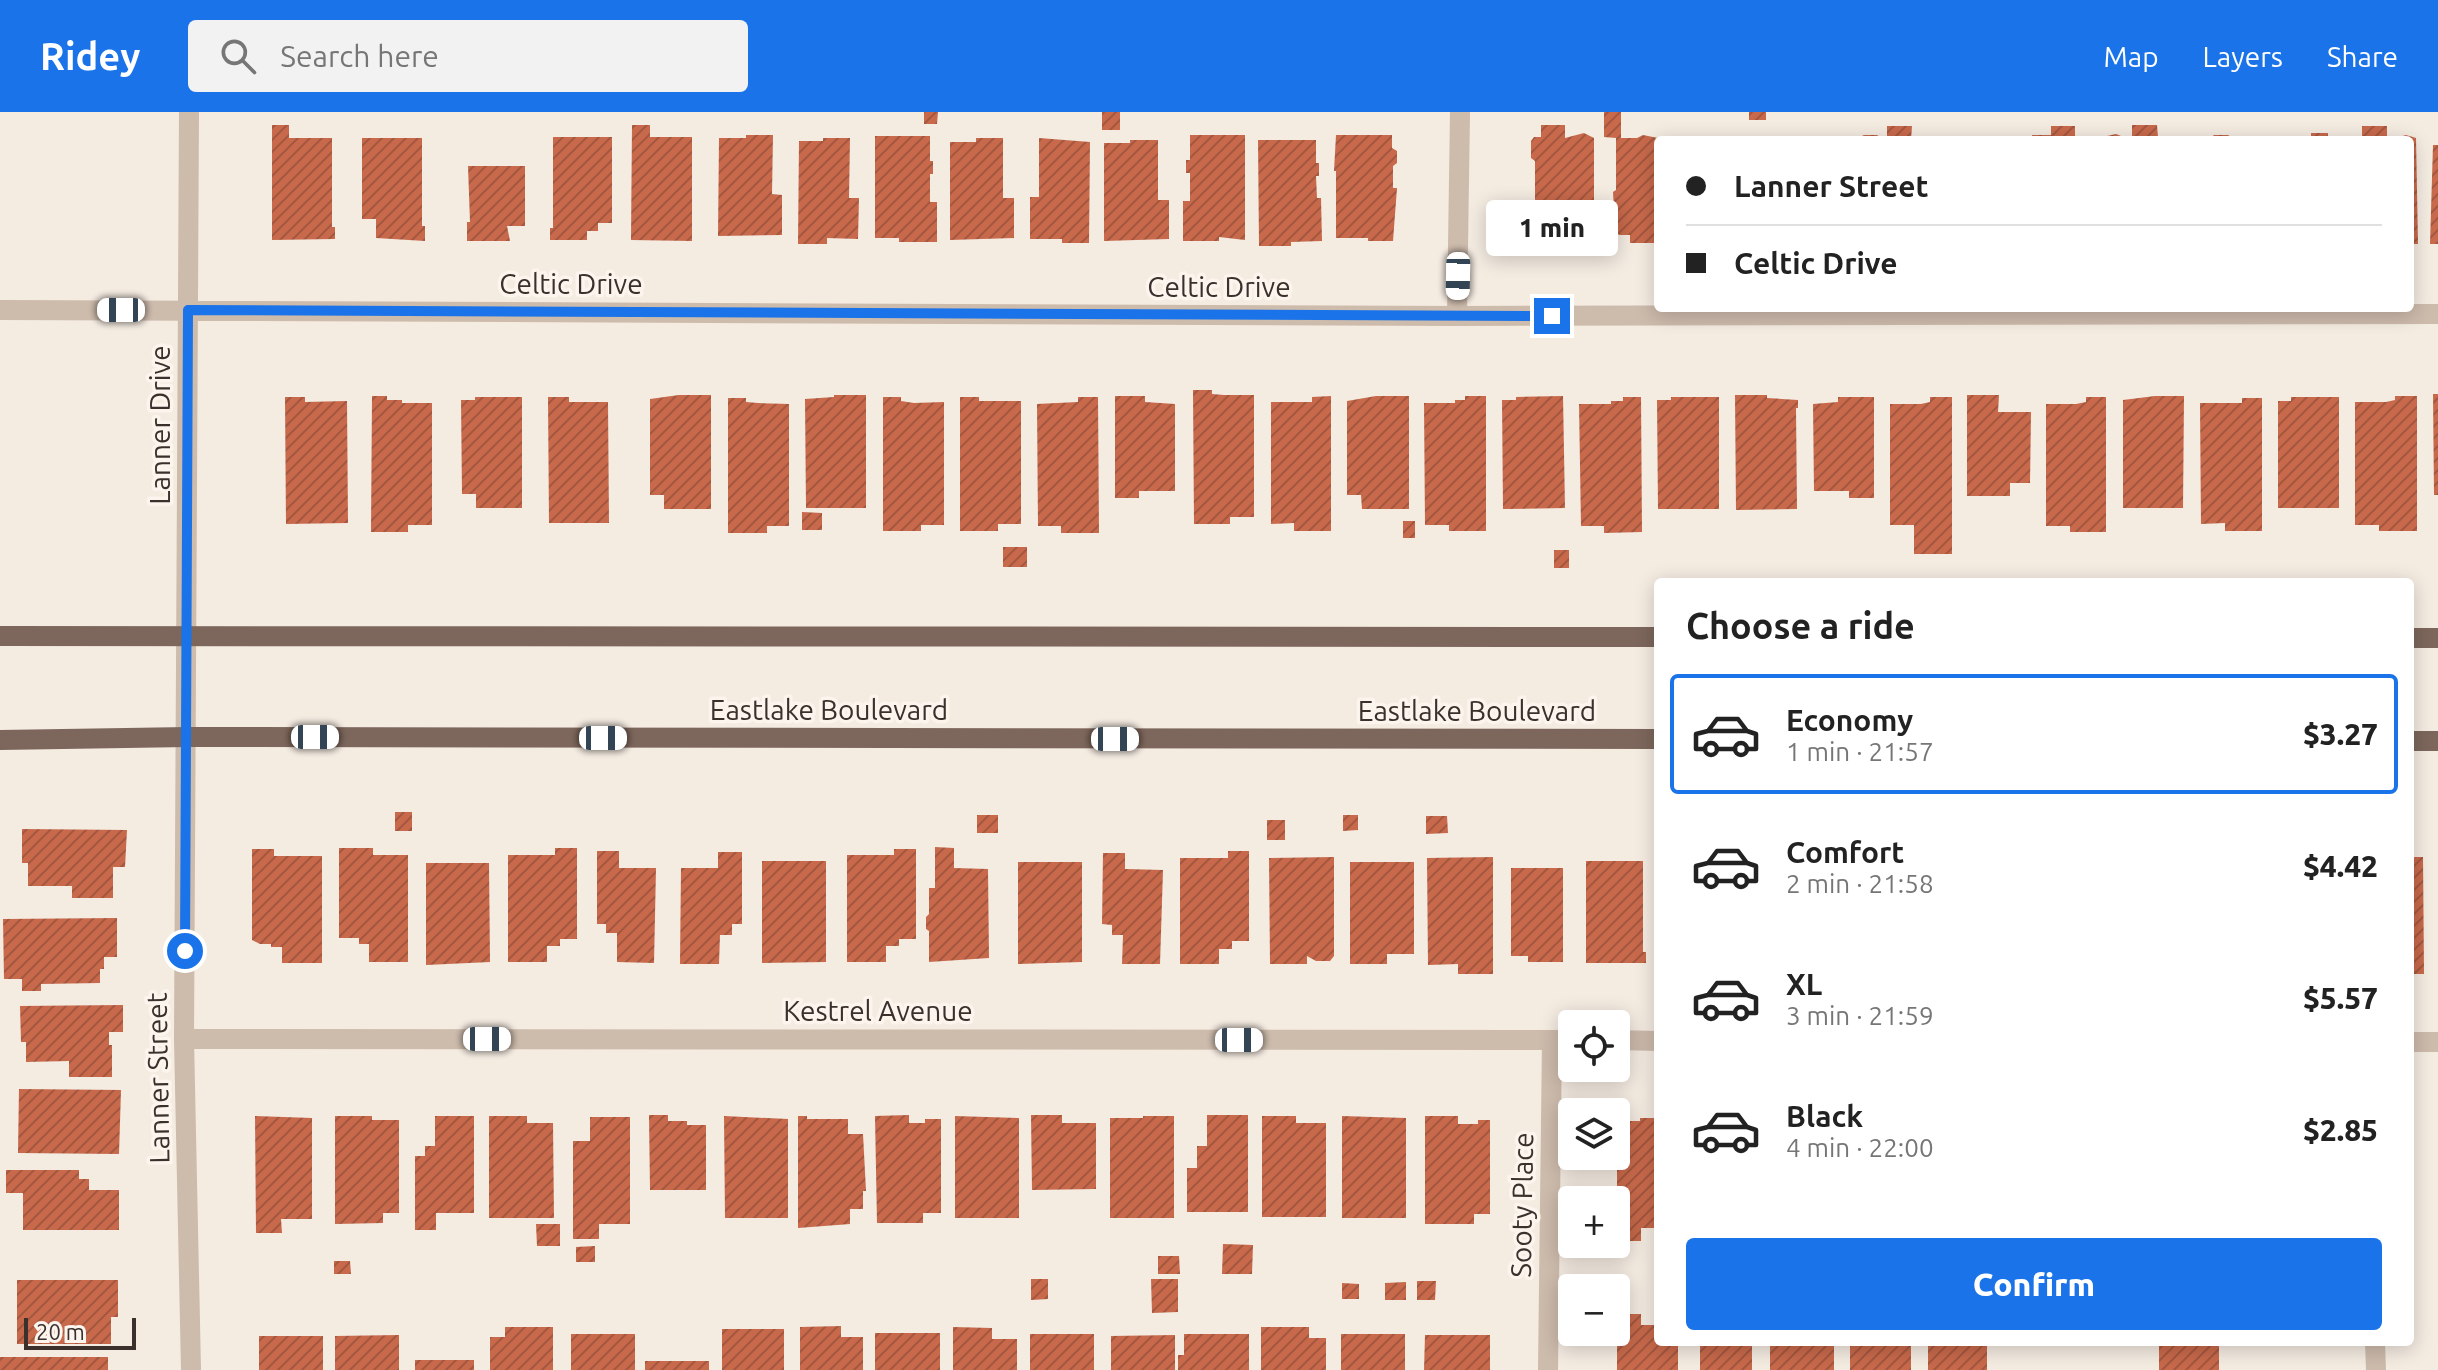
<!DOCTYPE html>
<meta charset="utf-8">
<style>
body{margin:0;font-family:Ubuntu,sans-serif;background:#f2f2f2;color:#222;height:100vh;display:flex;flex-direction:column;font-size:30px;white-space:nowrap}
*{box-sizing:border-box;margin:0}
p{font-size:26px;color:#767676}
.icon{flex:none;width:44px;height:44px;fill:none;stroke:currentColor;stroke-width:2;stroke-linecap:round;stroke-linejoin:round}
.map{position:relative;flex:1;overflow:hidden}
.sheet{position:absolute;left:1654px;top:466px;width:760px;height:768px;display:flex;flex-direction:column;background:#fff;border-radius:8px;box-shadow:0 4px 20px #0003}
.sheet>*{flex:none}
.hud{position:absolute;left:1654px;top:24px;width:760px;height:176px;border-radius:8px;box-shadow:0 4px 20px #0003;display:grid;align-content:center;height:176px;padding:0 32px;background:#fff}
.buttons{position:absolute;left:1558px;top:898px;display:grid;gap:16px}
.buttons a{display:grid;place-items:center;width:72px;height:72px;border-radius:8px;background:#fff;box-shadow:0 4px 20px #0003;font-size:40px}
.scale{position:absolute;left:24px;bottom:20px;width:112px;box-sizing:border-box;padding-left:8px;border:4px solid #3b302b;border-top:0;font-size:22px;line-height:28px;white-space:nowrap;color:#3b302b;-webkit-text-stroke:6px #fbf5ee;paint-order:stroke}
.end{position:absolute;width:36px;height:36px;margin:-18px;border:10px solid #1a73e8;background:#fff;box-shadow:0 0 0 4px #fff}
.from{border-radius:50%}
.bubble{position:absolute;height:56px;border-radius:8px;background:#fff;box-shadow:0 4px 20px #0003;font-size:26px;font-weight:800;line-height:56px;text-align:center}
.car{position:absolute;width:24px;height:48px;margin:-24px -12px;border-radius:10px;box-shadow:0 0 6px 2px #0007;background:linear-gradient(#fff 24%,#345 0 40%,#fff 0 76%,#345 0 86%,#fff 0)}
.hud b{display:flex;align-items:center;gap:28px;height:76px;font-size:30px}
.hud b+b{border-top:2px solid #e0e0e0}
.hud i{width:20px;height:20px;background:#222}
ul{padding:0;list-style:none}
li{display:flex;align-items:center;gap:24px;height:120px;margin:0 16px 12px;padding:0 16px;border:4px solid transparent;border-radius:8px}
li div{flex:1}
li b{display:block;font-size:30px}
li em{font-style:normal;font-weight:800}
li.active{border-color:#1a73e8}
li>.icon{width:72px;height:72px;stroke-width:1.5}
h2{padding:0 32px;font-size:36px;line-height:96px}
.action{display:flex;gap:16px;margin-top:auto;padding:16px 32px}
.action a{flex:1;height:92px;border-radius:8px;background:#1a73e8;color:#fff;font-size:32px;font-weight:800;line-height:92px;text-align:center}
header{display:flex;align-items:center;gap:48px;box-sizing:border-box;height:112px;padding:0 40px;background:#1a73e8;color:#fff}
header strong{font-size:38px}
nav{display:flex;gap:44px;margin-inline-start:auto;font-size:28px}
.search{width:560px;height:72px;background:#f2f2f2;display:flex;align-items:center;gap:20px;box-sizing:border-box;padding:0 28px;border-radius:8px;color:#767676;font-size:30px}
.map>svg:first-child{display:block}
</style>
<header>
<strong>Ridey</strong>
<div class="search"><svg class="icon" aria-label="search" viewBox="0 0 24 24"><circle cx="10" cy="10" r="6"/><path d="M15 15l6 6"/></svg>Search here</div>
<nav><a>Map</a><a>Layers</a><a>Share</a></nav>
</header>
<div class="map">
<svg width="2438" height="1258" viewBox="0 0 2438 1258">
<defs>
<pattern id="building-hatch" width="6" height="6" patternUnits="userSpaceOnUse" patternTransform="scale(2)"><rect width="6" height="6" fill="#c8694b"/><path d="M-1 1l2-2M0 6l6-6M5 7l2-2" fill="none" stroke="#a4573f"/></pattern>
</defs>
<rect width="100%" height="100%" fill="#f4ebe1"/>
<!-- building -->
<path fill="url(#building-hatch)" d="M924 0H938L937 12H924Z
M1102 0H1120V18H1102Z
M1604 0H1621V26H1637L1643 23 1658 26V131H1630V123H1619L1615 118 1613 80 1616 78V26L1604 25Z
M1749 0H1766V8H1749Z
M272 13H289V26H332V115H335V127L272 128Z
M632 13H650V25H692V129L631 128Z
M1541 13H1565V26L1584 21 1594 26V94H1598V131H1558V109H1553V111H1530V89H1535V49L1531 46V29L1534 25H1541Z
M2132 13H2157L2158 25 2167 28H2132Z
M1887 14H1912L1911 28H1887Z
M2051 14H2075V28H2032V23H2051Z
M2362 14H2387V28H2362Z
M2311 21H2328V28H2311Z
M2116 22 2131 28H2098L2107 24Z
M746 23H773L772 82 782 83V123L718 124 719 26H746Z
M1190 23H1245V128L1219 125V129H1183V89H1190V61H1186V48H1190Z
M1336 23H1392V36L1397 39V51L1393 54V76H1397L1393 129H1368V126H1336V59H1334Z
M1864 23H1877L1885 28H1854Z
M2214 23H2228L2236 28H2208Z
M2406 23 2416 26 2418 132H2410V28H2389Z
M875 24H930V49H933V62H930V90H937V130H899V126H875Z
M2004 24V28H1944V25Z
M553 25H612V111H598V119H587V128H550V116H553Z
M362 26H422V114H425V129L376 126V107H362Z
M823 26H850L849 86H859L858 127 827 126V132H798L799 29H823Z
M976 26H1003V86H1014V126L950 128V30H976Z
M1039 26 1090 30 1089 131H1062V127H1030V85H1039Z
M1130 28H1158V88H1169V127L1104 129V31H1130Z
M1258 28H1316V51H1319V64H1316L1317 86H1321L1322 129 1291 130V134H1259Z
M2433 33H2438V132H2430Z
M468 54H525V114H507L510 129H467V110H470Z
M1193 278H1212V282L1224 283H1254V405H1230V412H1194Z
M2433 282H2438V383H2434Z
M679 283H711V397H664V383H650V287Z
M834 283H866V396H806L805 287 834 285Z
M1735 283H1767V286L1798 288V296H1796L1797 397 1736 398Z
M1967 283H1999L1998 300H2031L2030 371H2010V384H1967Z
M372 284H387V288H402V291H432V413H408V420H371Z
M1115 284H1145V290L1175 292V379H1139V386H1115Z
M1331 284V419H1294V411L1271 412V290H1312V285Z
M1376 284H1409V397H1362L1361 383H1347V289Z
M1465 284H1486V419H1449V413H1425L1424 291H1455V288H1465Z
M1563 284 1565 396 1503 397 1502 288H1516V285Z
M2155 284H2184L2183 396H2123V288Z
M2395 284H2417V419H2379V413H2355V290H2386L2395 288Z
M285 285H305V290L347 289 348 411 286 412Z
M475 285H522V396H476V382H462L461 288H475Z
M548 285H569V290H608L609 411H549Z
M883 285H901V289L914 291 944 290V413H921V419H883Z
M960 285H979V289H1021V412H998V419H960Z
M1078 285H1098L1099 421H1061V414H1038L1037 292 1078 290Z
M1623 285H1641L1642 420 1604 421V414H1581L1579 292H1611V289H1623Z
M1671 285H1719V397H1658L1657 288H1671Z
M1838 285H1874V386H1849V379H1814L1813 292 1838 290Z
M1930 285H1952V442H1914V413H1890V292H1921L1930 290Z
M2086 285H2106V420H2070V414H2046V292H2076L2086 290Z
M2291 285H2339V396H2278V289H2291Z
M728 286H746V290L758 291 789 292V414H767V421H728Z
M2242 286H2262V419H2225V411L2201 412 2200 291H2242Z
M802 400 822 401V418H802Z
M1403 409H1415V426H1403Z
M1003 435H1027V455H1003Z
M1554 438H1569V456H1554Z
M395 700H412V719H395Z
M977 703H998V721H977Z
M1343 703H1358V718L1343 719Z
M1426 704H1447L1448 721 1426 722Z
M1267 708H1285V728H1267Z
M22 717 127 718 125 755H113V786H72V774H28V751H22Z
M935 735 954 736V756L988 757 989 846 929 850V819L926 817V805L929 802V776H935Z
M339 736H373V743H408V850H369V832H359V826H339Z
M555 736H577V827H560V834H547V850H508V743H555Z
M252 737H274V744H322V851H282V835H271V832H260L252 828Z
M894 737H916V827H899V834H886V850H847V743H894Z
M597 739H619V756H656L654 851 617 850V821H606V812H597Z
M1228 739H1249V829H1232V837H1219V852H1180V746H1228Z
M718 740H742V812H732V823H720L719 852H680L681 756H718Z
M1103 741H1125V757L1163 758 1160 852H1122L1123 823H1112V813L1102 812Z
M1334 745V844L1330 849H1316L1307 844V852H1270L1269 746Z
M1493 745V862H1458V852L1428 853 1427 746Z
M2410 745H2423L2424 862H2410Z
M762 749H826V850L762 851Z
M1586 749H1643V840H1646V851H1586Z
M1018 750H1082V850L1018 852Z
M1350 750H1414V842H1387V852H1350Z
M426 751H489L490 850 426 853Z
M1511 756H1563V850H1528V844H1511Z
M117 806V845H104V857H100V871L41 872V879H22V867H4L3 807Z
M123 893V920H109V933H112V965H69V949L26 950V930H21L20 894Z
M19 977 121 978 119 1042 18 1041Z
M649 1003H668V1009H687V1013H706V1078H650Z
M909 1003V1011H925V1007H941V1101H923V1111H877L875 1004Z
M1031 1003H1062V1011H1096V1077L1032 1078Z
M1207 1003H1248V1100H1187V1056H1197V1034H1207Z
M255 1004 312 1006V1107H281L282 1121H256Z
M335 1004H372V1008H399V1101H383V1111L335 1112Z
M435 1004H474V1101H436V1118H415V1044H425V1034H435Z
M489 1004H527V1011H553L554 1106H489Z
M724 1004 788 1007V1106H725Z
M798 1004H807V1007H848V1022H863L866 1079H863V1097H850V1112L798 1116Z
M955 1004 1019 1006V1106H955Z
M1143 1004H1174V1106H1110V1006H1143Z
M1262 1004H1296V1011H1326V1105H1262Z
M1342 1004 1406 1006V1106H1342Z
M1425 1004H1458V1012H1478V1008H1490V1102H1474V1112H1425Z
M590 1005H630V1112H599V1127H573V1029H590Z
M1640 1006H1658V1116H1641V1129H1622V1116H1617V1009H1640Z
M6 1058H79V1067H89V1078H119V1118H23V1081H6Z
M536 1112H560V1134H537Z
M1223 1132 1253 1133 1252 1162H1222Z
M595 1134V1150H576V1135Z
M1158 1144H1179L1180 1162H1158Z
M334 1149H350L351 1162H334Z
M1031 1167H1048V1187L1031 1188Z
M1151 1167H1178V1200L1152 1201Z
M17 1168H118V1205H111V1232H17Z
M1417 1169H1436L1435 1188H1417Z
M1406 1170V1188H1385V1171Z
M1342 1171 1359 1172V1187H1342Z
M1622 1202H1641V1213H1658V1230H1678V1258H1617V1213H1622Z
M841 1214V1225H863V1258H800V1215Z
M505 1215H553V1258H490V1225H505Z
M953 1215 992 1216V1227H1017V1258H953Z
M1261 1215H1309V1226H1326V1258H1261Z
M722 1217H784V1258H722Z
M875 1221H940V1258H875Z
M571 1222H635V1258H571Z
M1030 1222H1094V1258H1030Z
M1184 1222H1249V1258H1178V1243H1184Z
M1341 1222H1405V1258H1341Z
M399 1223V1258H335V1224Z
M1175 1223V1258H1111V1224Z
M1425 1223H1490V1258H1424Z
M259 1224H323V1258H259Z
M1700 1230H1752V1258H1700Z
M1770 1230H1834V1258H1770Z
M1850 1230H1911V1258H1850Z
M1928 1230H1987V1258H1928Z
M2159 1230H2219V1258H2159Z
M0 1245H108V1258H0Z
M415 1248H474V1258H415Z
M645 1249H709V1258H645Z"/>
<g fill="none" stroke-linecap="round" stroke-linejoin="round">
<!-- minor -->
<path stroke="#cdbbac" stroke-width="20" d="M189 0 184 927 191 1258
M0 198 1457 204 2438 202
M1457 204 1460 0
M184 927 1572 928
M1616 928 1658 929
M2410 930H2438
M2375 1230 2376 1258
M1548 1258 1552 928"/>
<!-- major -->
<path stroke="#7d675c" stroke-width="20" d="M0 524 1658 525
M2410 526H2438
M0 628 188 625 1658 627
M2410 629H2438"/>
</g>
<g fill="none" stroke-linecap="round" stroke-linejoin="round">
<!-- route -->
<path stroke="#1a73e8" stroke-width="10" d="M185 839 188 198 1552 204"/>
</g>
<g text-anchor="middle" stroke-width="7" stroke-linejoin="round" paint-order="stroke">
<!-- street labels -->
<g font-size="28" fill="#3b302b" stroke="#fbf5ee">
<text x="571" y="182">Celtic Drive</text>
<text x="1219" y="185">Celtic Drive</text>
<text transform="translate(160 313) rotate(-90)" y="10">Lanner Drive</text>
<text x="829" y="608">Eastlake Boulevard</text>
<text x="1477" y="609">Eastlake Boulevard</text>
<text x="878" y="909">Kestrel Avenue</text>
<text transform="translate(158 966) rotate(-91)" y="10">Lanner Street</text>
<text transform="translate(1522 1093) rotate(-89)" y="10">Sooty Place</text>
</g>
</g>
</svg>
<div class="buttons">
<a><svg class="icon" aria-label="locate" viewBox="0 0 24 24"><circle cx="12" cy="12" r="6"/><path d="M12 2v4M12 18v4M2 12h4M18 12h4"/></svg></a>
<a><svg class="icon" aria-label="layers" viewBox="0 0 24 24"><path d="M12 4l9 5-9 5-9-5zM3 14l9 5 9-5"/></svg></a>
<a>+</a>
<a>−</a>
</div>
<div class="scale">20 m</div>
<i class="end from" style="left:185px;top:839px"></i>
<i class="end" style="left:1552px;top:204px"></i>
<div class="bubble" style="left:1486px;top:88px;width:132px">1 min</div>
<i class="car" style="left:1458px;top:164px;rotate:181deg"></i>
<i class="car" style="left:121px;top:198px;rotate:270deg"></i>
<i class="car" style="left:315px;top:625px;rotate:90deg"></i>
<i class="car" style="left:603px;top:626px;rotate:90deg"></i>
<i class="car" style="left:1115px;top:627px;rotate:90deg"></i>
<i class="car" style="left:487px;top:927px;rotate:90deg"></i>
<i class="car" style="left:1239px;top:928px;rotate:90deg"></i>
<div class="hud">
<b><i class="from"></i>Lanner Street</b>
<b><i></i>Celtic Drive</b>
</div>
<section class="sheet">
<h2>Choose a ride</h2>
<ul>
<li class="active"><svg class="icon" aria-label="car" viewBox="0 0 24 24"><path d="M5 17H2v-5l4-1 3-4h7l3 4 3 1v5h-3M9 17h6M6 11h13"/><circle cx="7" cy="17" r="2"/><circle cx="17" cy="17" r="2"/></svg><div><b>Economy</b><p>1 min · 21:57</p></div><em>$3.27</em></li>
<li><svg class="icon" aria-label="car" viewBox="0 0 24 24"><path d="M5 17H2v-5l4-1 3-4h7l3 4 3 1v5h-3M9 17h6M6 11h13"/><circle cx="7" cy="17" r="2"/><circle cx="17" cy="17" r="2"/></svg><div><b>Comfort</b><p>2 min · 21:58</p></div><em>$4.42</em></li>
<li><svg class="icon" aria-label="car" viewBox="0 0 24 24"><path d="M5 17H2v-5l4-1 3-4h7l3 4 3 1v5h-3M9 17h6M6 11h13"/><circle cx="7" cy="17" r="2"/><circle cx="17" cy="17" r="2"/></svg><div><b>XL</b><p>3 min · 21:59</p></div><em>$5.57</em></li>
<li><svg class="icon" aria-label="car" viewBox="0 0 24 24"><path d="M5 17H2v-5l4-1 3-4h7l3 4 3 1v5h-3M9 17h6M6 11h13"/><circle cx="7" cy="17" r="2"/><circle cx="17" cy="17" r="2"/></svg><div><b>Black</b><p>4 min · 22:00</p></div><em>$2.85</em></li>
</ul>
<div class="action"><a>Confirm</a></div>
</section>
</div>
